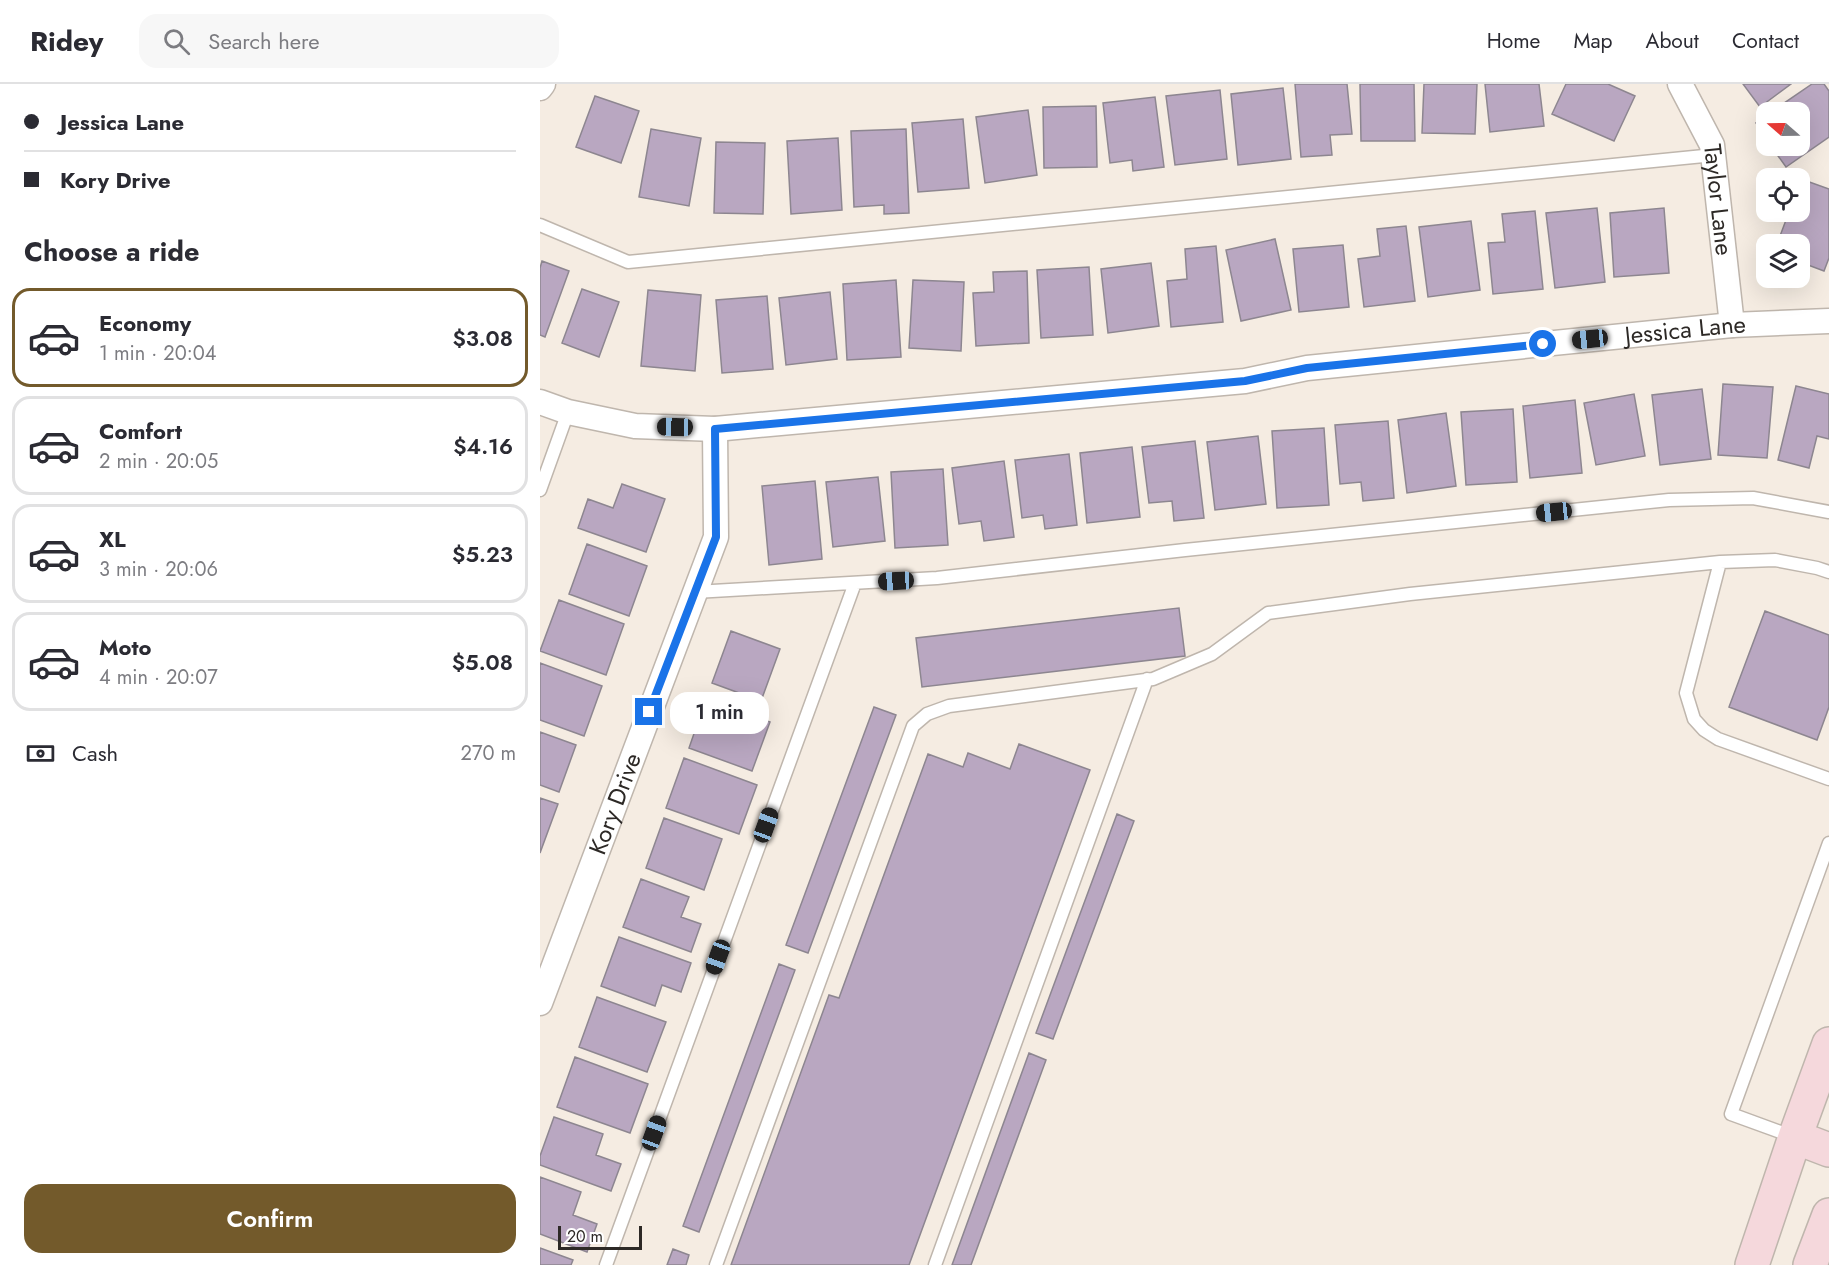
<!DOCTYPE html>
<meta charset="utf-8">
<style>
body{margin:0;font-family:Jost,sans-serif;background:#f7f7f7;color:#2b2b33;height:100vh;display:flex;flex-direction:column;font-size:22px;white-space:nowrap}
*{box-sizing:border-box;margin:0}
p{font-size:20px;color:#7c7c81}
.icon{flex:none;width:33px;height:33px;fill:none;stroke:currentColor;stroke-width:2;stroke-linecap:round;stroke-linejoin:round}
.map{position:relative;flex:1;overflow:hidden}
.side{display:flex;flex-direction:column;background:#fff;width:540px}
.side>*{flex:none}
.banner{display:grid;align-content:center;height:132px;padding:0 24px;background:#fff}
.needle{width:39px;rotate:290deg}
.buttons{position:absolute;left:1216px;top:18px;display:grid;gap:12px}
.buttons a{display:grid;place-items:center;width:54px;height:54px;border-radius:12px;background:#fff;box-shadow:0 6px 24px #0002;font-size:30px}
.scale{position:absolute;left:18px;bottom:15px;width:84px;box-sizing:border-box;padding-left:6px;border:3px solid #2d2926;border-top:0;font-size:16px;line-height:21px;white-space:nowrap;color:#2d2926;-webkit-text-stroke:4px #fff;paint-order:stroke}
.end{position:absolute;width:27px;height:27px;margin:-14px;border:8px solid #1a73e8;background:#fff;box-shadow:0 0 0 3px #fff}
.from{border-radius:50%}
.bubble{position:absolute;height:42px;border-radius:18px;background:#fff;box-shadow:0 6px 24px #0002;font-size:20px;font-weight:600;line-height:42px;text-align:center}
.car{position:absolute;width:18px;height:36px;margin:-18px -9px;border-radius:8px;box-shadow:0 0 4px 2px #0007;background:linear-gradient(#222 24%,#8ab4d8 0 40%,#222 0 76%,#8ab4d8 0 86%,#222 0)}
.banner b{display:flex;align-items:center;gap:21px;height:57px;font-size:22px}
.banner b+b{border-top:2px solid #e1e1e2}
.banner i{width:15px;height:15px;background:#2b2b33}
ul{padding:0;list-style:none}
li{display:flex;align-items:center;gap:18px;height:99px;margin:0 12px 9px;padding:0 12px;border:3px solid #e1e1e2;border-radius:18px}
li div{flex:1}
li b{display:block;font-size:22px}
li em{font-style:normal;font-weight:600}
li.selected{border-color:#735a2b}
li>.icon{width:54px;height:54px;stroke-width:1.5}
h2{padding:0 24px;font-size:27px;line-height:72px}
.pay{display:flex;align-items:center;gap:15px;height:66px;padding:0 24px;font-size:22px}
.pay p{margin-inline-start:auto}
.button{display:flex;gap:12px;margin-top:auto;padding:12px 24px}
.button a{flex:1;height:69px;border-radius:18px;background:#735a2b;color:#fff;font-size:24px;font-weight:600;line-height:69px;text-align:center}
header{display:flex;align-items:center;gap:36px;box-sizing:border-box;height:84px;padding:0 30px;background:#fff;border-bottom:2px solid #e1e1e2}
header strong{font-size:28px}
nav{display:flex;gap:33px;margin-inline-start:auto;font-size:21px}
.search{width:420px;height:54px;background:#f7f7f7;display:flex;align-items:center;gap:15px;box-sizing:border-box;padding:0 21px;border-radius:18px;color:#7c7c81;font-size:22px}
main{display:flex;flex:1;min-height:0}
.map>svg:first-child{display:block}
</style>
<header>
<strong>Ridey</strong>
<div class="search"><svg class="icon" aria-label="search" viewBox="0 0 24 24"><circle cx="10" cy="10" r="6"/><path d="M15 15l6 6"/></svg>Search here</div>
<nav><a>Home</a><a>Map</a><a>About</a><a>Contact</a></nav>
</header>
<main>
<section class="side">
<div class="banner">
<b><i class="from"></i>Jessica Lane</b>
<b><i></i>Kory Drive</b>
</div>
<h2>Choose a ride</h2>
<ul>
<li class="selected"><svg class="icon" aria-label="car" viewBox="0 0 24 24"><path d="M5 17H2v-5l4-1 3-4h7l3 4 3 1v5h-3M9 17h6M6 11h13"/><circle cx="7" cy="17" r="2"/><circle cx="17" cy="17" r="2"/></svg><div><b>Economy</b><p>1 min · 20:04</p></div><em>$3.08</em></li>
<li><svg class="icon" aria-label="car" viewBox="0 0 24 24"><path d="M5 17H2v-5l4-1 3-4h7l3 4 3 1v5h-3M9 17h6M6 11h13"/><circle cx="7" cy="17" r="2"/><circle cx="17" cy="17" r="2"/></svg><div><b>Comfort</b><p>2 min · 20:05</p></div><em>$4.16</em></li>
<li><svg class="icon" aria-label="car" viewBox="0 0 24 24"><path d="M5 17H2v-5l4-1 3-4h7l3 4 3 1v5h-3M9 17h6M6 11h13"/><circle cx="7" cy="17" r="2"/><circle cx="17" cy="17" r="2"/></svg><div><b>XL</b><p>3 min · 20:06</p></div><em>$5.23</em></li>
<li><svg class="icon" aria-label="car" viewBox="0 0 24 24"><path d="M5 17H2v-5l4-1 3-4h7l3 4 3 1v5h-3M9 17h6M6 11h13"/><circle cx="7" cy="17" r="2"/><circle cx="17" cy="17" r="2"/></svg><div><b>Moto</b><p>4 min · 20:07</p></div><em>$5.08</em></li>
</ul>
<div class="pay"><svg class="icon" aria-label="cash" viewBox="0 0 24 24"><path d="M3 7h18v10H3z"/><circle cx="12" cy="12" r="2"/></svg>Cash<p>270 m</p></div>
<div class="button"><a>Confirm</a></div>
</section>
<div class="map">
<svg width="1289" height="1181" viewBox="0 0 1289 1181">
<rect width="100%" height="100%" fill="#f5ece2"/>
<!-- building -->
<path fill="#b9a7c1" stroke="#8d8690" stroke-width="1.5" d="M755 0H807L812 50 790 51 792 71 761 73Z
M820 0H874L875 57H821Z
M884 0H937L935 50 882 49Z
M945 0H999L1004 42 950 48Z
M1026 0H1068L1095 12 1074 57 1012 30Z
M1203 0H1251L1220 23Z
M1272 0H1284L1289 7V53L1246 83 1231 62H1260V28H1231Z
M743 4 751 75 698 81 691 10Z
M680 6 687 75 635 81 626 12Z
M55 12 99 27 81 79 36 63Z
M615 13 624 83 593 87 592 76 570 79 563 19Z
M556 22 557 83 504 84 503 23Z
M488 26 497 91 445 99 436 33Z
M1227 31V55L1216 39Z
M423 35 429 104 378 108 372 39Z
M111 45 161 54 149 122 99 113Z
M366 45 369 129 344 130V121L314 123 311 47Z
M298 54 302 126 251 130 247 57Z
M176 58 225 59 223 130 174 129Z
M1261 95 1289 105V174L1284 187 1260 178V160H1237L1249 128H1260Z
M1057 124 1065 198 1015 204 1006 129Z
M1124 124 1129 189 1074 193 1070 129Z
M995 127 1003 205 953 210 948 159 965 158 962 130Z
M931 137 940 206 888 213 879 143Z
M866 142 875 217 824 223 818 175 840 172 837 145Z
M735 155 751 226 701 237 686 166Z
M803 161 809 223 759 228 753 165Z
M676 162 683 238 631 243 627 197 647 195 645 165Z
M2 177 29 187 5 253 0 251V184Z
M611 179 619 242 568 249 561 185Z
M549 183 553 251 501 254 497 186Z
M487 187 489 259 436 262 433 209 454 208 453 188Z
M356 196 361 273 307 276 303 200Z
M373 196 424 198 421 267 369 264Z
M42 205 79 218 59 273 22 259Z
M108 206 161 211 155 287 101 282Z
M290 208 297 275 246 281 239 214Z
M227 212 233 285 182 289 176 216Z
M1183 300 1233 303 1227 374 1178 371Z
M1256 302 1289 310V355L1277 352 1269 384 1238 376Z
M1162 305 1171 375 1120 381 1112 311Z
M1094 310 1105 372 1056 381 1044 319Z
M1035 316 1042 389 990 394 983 322Z
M973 325 977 398 926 401 921 328Z
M906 329 916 402 867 409 858 336Z
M848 337 854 414 823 417 821 398 800 400 795 341Z
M784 344 789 421 737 424 732 347Z
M718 352 726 420 675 426 667 358Z
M655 357 664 434 634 437 632 417 609 419 602 363Z
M592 363 600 433 547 439 540 369Z
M529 370 537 441 505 445 503 431 482 434 475 376Z
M464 377 474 453 444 457 441 437 419 440 412 384Z
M403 385 408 461 355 464 351 388Z
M338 393 345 457 293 463 286 398Z
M275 397 282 475 229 481 222 402Z
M82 400 125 415 106 468 38 444 48 415 73 424Z
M47 460 107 482 89 532 29 510Z
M19 516 84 540 66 591 0 567Z
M639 524 645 572 382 603 376 554Z
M1225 527 1289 551V623L1277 656 1189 623Z
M191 547 240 565 221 617 172 599Z
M0 579 62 602 44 652 0 636Z
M166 615 230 638 212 687 149 664Z
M334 623 356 631 268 869 246 861Z
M0 648 36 661 19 708 0 701Z
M479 660 550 686 369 1181H191L289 911 299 914 388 670 423 683 428 669 470 685Z
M144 674 217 701 199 750 126 724Z
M0 714 18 720 0 769Z
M577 730 594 737 513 955 496 949Z
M124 734 182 755 164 806 106 784Z
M101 795 149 813 141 833 161 840 151 868 83 843Z
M79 853 151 879 141 908 122 901 115 922 61 902Z
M239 880 255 886 159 1148 143 1142Z
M57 913 126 938 107 988 39 963Z
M489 969 506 976 431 1181H412Z
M35 973 108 1000 90 1049 17 1023Z
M14 1033 63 1050 56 1071 81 1080 71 1107 0 1081V1072Z
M0 1093 41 1108 33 1131 57 1140 47 1168 0 1150Z
M0 1164 33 1176 31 1181H0Z
M133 1165 149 1171 146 1181H127Z"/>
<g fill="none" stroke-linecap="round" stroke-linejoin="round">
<defs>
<path id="lane" d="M0 141 88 178 1174 71
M0 406 28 328
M1180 478 1146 609 1154 635 1164 646 1178 655 1289 695
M155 508 397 494 645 466 1129 416 1213 414 1289 428
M1254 1053 1191 1030 1289 759
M66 1181 315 499
M176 1181 373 642 387 630 409 622 613 595 672 570 728 529 870 510 1180 478 1235 476 1277 484 1289 488
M395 1181 607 595"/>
<g id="street">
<path id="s1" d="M1140 0 1172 61 1192 241"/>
<path d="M0 4 3 0"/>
<path id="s2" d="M0 318 28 328 95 342 175 345 705 297 767 284 1192 241 1289 237"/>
<path id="s3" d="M0 919 176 453 175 345"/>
</g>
<path id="secondary" d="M1255 1053 1289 1066
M1212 1181 1255 1053 1289 960
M1270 1181 1289 1131"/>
</defs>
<!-- lane casing -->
<use href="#lane" stroke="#bfb6ad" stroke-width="15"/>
<!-- street casing -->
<use href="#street" stroke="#bfb6ad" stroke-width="27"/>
<!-- secondary casing -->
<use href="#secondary" stroke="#bfb6ad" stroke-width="36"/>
<!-- lane -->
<use href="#lane" stroke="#fff" stroke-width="12"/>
<!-- street -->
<use href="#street" stroke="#fff" stroke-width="24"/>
<!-- secondary -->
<use href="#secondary" stroke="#f5d8dc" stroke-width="33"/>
</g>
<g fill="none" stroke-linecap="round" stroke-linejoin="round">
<!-- route -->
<path stroke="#1a73e8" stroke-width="8" d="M109 628 176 453 175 345 705 297 767 284 1003 260"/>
</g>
<g text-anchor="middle" stroke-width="5" stroke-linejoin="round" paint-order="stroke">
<!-- street labels -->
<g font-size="24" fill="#2d2926" stroke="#fff">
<text dy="8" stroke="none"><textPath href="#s1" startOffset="124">Taylor Lane</textPath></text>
<text dy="8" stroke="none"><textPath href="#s2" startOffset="1154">Jessica Lane</textPath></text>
<text dy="8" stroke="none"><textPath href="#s3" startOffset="213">Kory Drive</textPath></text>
</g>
</g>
</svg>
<div class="buttons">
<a><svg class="needle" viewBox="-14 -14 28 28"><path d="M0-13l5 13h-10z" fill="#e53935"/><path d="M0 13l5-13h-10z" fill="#7c7c81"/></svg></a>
<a><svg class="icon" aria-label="locate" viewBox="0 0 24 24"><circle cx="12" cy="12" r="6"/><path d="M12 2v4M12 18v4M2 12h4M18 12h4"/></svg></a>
<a><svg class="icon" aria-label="layers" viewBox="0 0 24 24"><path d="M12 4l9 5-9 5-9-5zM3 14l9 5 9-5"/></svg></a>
</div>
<div class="scale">20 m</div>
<i class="end from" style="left:1003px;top:260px"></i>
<i class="end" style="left:109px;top:628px"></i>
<div class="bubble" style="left:130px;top:608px;width:99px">1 min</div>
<i class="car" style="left:1050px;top:255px;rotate:264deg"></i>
<i class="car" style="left:135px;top:343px;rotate:271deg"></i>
<i class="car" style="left:1014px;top:428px;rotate:264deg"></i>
<i class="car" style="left:356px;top:497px;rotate:267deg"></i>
<i class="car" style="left:226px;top:741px;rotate:20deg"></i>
<i class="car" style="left:178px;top:873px;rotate:200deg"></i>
<i class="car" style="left:114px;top:1049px;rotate:20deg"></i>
</div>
</main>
